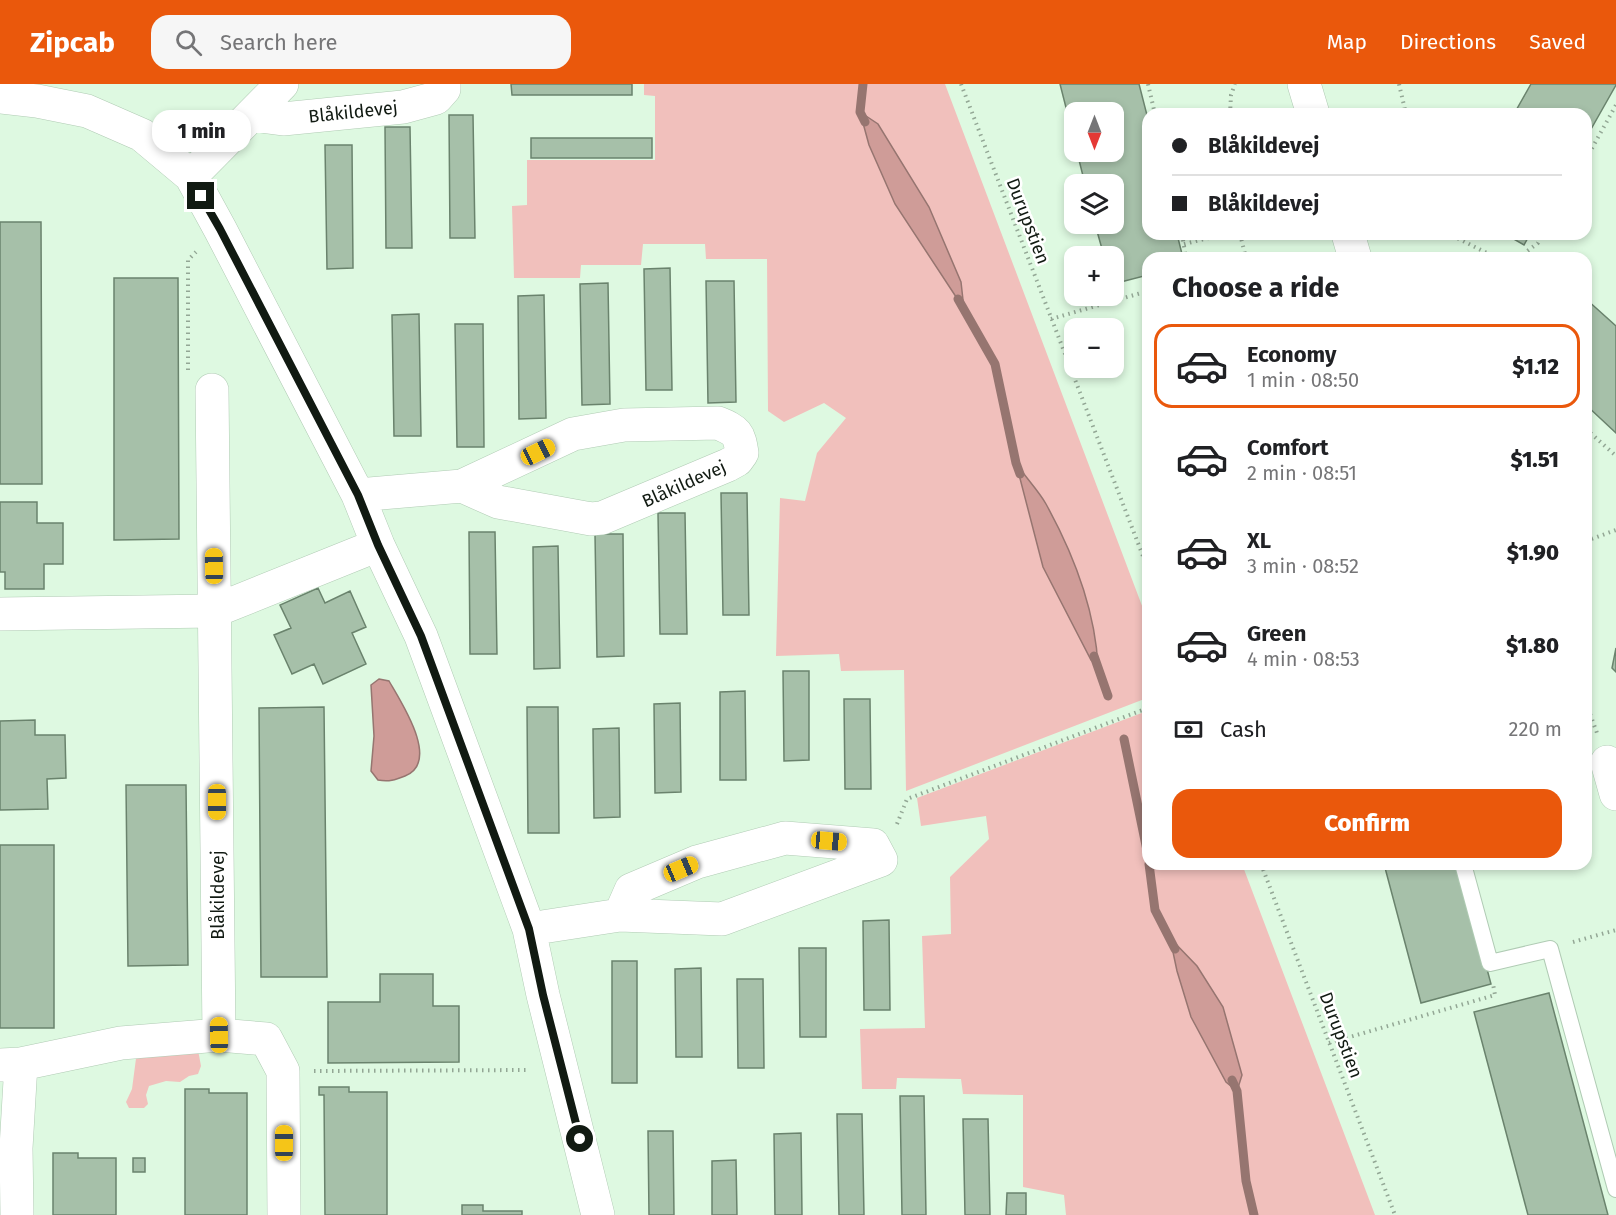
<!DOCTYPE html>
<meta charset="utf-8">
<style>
body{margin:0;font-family:"Fira Sans",sans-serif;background:#f6f6f6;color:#202124;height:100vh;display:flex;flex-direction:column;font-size:22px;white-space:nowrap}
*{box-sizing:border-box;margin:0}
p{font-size:20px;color:#757577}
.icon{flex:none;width:33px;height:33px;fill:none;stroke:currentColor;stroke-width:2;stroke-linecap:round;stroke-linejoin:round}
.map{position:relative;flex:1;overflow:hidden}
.side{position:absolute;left:1142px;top:168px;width:450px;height:618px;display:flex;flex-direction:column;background:#fff;border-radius:18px;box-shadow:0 3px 9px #0003}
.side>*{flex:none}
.banner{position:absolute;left:1142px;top:24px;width:450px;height:132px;border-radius:18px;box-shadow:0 3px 9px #0003;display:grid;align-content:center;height:132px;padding:0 30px;background:#fff}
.needle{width:39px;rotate:180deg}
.fabs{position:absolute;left:1064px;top:18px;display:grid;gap:12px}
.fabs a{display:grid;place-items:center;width:60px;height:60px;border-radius:12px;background:#fff;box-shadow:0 3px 9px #0003;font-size:30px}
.end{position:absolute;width:27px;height:27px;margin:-14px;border:8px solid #111a12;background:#fff;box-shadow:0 0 0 3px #fff}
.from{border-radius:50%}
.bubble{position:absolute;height:42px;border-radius:18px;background:#fff;box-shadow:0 3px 9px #0003;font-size:20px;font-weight:800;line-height:42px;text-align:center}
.car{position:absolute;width:18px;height:36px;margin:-18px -9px;border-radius:8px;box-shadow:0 0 4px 2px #0007;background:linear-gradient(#f5c518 24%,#345 0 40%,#f5c518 0 76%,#345 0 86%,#f5c518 0)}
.banner b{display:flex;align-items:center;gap:21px;height:57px;font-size:22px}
.banner b+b{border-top:2px solid #e0e0e0}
.banner i{width:15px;height:15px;background:#202124}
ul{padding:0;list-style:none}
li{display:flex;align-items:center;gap:18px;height:84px;margin:0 12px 9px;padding:0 18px;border:3px solid transparent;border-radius:18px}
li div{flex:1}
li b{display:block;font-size:22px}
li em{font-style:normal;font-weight:800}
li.selected{border-color:#ea580c}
li>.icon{width:54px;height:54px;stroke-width:1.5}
h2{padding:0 30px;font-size:27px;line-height:72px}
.pay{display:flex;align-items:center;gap:15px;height:66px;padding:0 30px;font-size:22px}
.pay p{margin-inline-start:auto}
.cta{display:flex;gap:12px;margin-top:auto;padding:12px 30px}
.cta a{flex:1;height:69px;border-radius:18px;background:#ea580c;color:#fff;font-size:24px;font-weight:800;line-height:69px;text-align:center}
header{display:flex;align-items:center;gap:36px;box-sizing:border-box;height:84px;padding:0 30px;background:#ea580c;color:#fff}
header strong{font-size:28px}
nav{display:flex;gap:33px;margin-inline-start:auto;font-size:21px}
.search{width:420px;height:54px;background:#f6f6f6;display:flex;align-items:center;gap:15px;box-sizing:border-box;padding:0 21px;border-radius:18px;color:#757577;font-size:22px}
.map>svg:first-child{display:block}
</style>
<header>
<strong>Zipcab</strong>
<div class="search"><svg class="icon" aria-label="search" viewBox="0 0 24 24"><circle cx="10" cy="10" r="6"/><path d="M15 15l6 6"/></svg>Search here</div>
<nav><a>Map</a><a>Directions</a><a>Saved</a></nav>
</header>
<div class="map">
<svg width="1616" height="1131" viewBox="0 0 1616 1131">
<rect width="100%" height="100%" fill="#def9e1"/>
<!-- green -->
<path fill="#f1c0bc" d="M644 0H945L1147 535V614L906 707 904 586 841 587 839 570 776 572 780 414 805 417 817 369 846 334 824 319 784 338 768 327 767 175H706L705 160H643L641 181H581L580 194H514L512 122 527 121V76H655V12L644 11Z
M1147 627 1148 780H1242L1375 1131H1066L1064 1111 1023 1103V1011L963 1010 961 995 897 994 896 1005H862L860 945 925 944 922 852 951 850 950 793 989 755 986 732 921 742 917 714Z
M198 966 201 982 198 990 189 992 180 998 166 997 149 1002 146 1011 148 1020 144 1024H129L126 1018 132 1005 137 967Z"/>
<!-- water -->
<path fill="#cf9c98" stroke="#967570" stroke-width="1.5" d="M860 28 878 40 929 123 961 198 964 225 895 120 869 61Z
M1016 379C1025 393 1038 406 1046 420 1073 469 1095 525 1098 582L1091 576 1043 483Z
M379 595 389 597C401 618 441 678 405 692 395 696 389 698 378 696L371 687 374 652 371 601Z
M1170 854 1197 882 1223 923 1242 991 1237 1007 1226 998 1191 933 1177 887Z"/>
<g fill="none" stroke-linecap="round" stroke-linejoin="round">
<!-- stream -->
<path stroke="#967570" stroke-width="9" d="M863 0 860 28 865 38
M958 215 995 280 1016 379 1020 390
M1094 572 1108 612
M1124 655 1148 771
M1149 780 1155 826 1175 865
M1232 996 1237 1007 1246 1097 1254 1131"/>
</g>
<!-- building -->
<path fill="#a6c0a9" stroke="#6a836d" stroke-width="1.5" d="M511 0H632V11H512Z
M1060 0H1139L1148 35V150H1177L1183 174H1148V191L1113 200V172H1104L1095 140H1113V100H1085L1077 68H1113V28H1074V55Z
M1531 0H1616V1L1586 54V30H1514Z
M449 31H473L475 154H450Z
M385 43H410L412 164H386Z
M531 54H652V74H531Z
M325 61H352L353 184 327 185Z
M0 138H41L42 400H0Z
M1505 150H1530L1524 161Z
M670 184 672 306H646L644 185Z
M114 194H178L179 455 114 456Z
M706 197H734L736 318 708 319Z
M608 199 610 320 582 321 580 200Z
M544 211 546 334 519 335 518 212Z
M1586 215 1616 242V349L1586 321Z
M419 230 421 352H394L392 231Z
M455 240H483L484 363H457Z
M721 409H747L749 531H723Z
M0 418H37V439H63V480H44V505H5V488H0Z
M658 429H685L687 550H660Z
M469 448H495L497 570H470Z
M595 450H623L624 572 597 573Z
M558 462 560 584 534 585 533 463Z
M318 504 325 519 350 507 366 543 352 549 366 580 323 600 314 580 292 590 274 551 291 544 280 521Z
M1616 564V588L1612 584Z
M783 587H809V676L784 677Z
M745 607 746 696H720V608Z
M844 615H870L871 705H845Z
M680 619 681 708 655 709 654 620Z
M324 623 327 893H261L259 624Z
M527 623H558L559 749H528Z
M35 636V651H65L66 694 47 695 48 725 0 726V637Z
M619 644 620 733 594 734 593 645Z
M126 701H186L188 881 128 882Z
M0 761H54V944H0Z
M1384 780H1459L1491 900 1421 919Z
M889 836 890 926H864L863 837Z
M799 864H826V953H800Z
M612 877H637V999H612Z
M701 884 702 973H676L675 885Z
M380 890H433V922H459V978L328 979V918H380Z
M737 895H763L764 984H738Z
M1549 909 1608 1131H1528L1474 928Z
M319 1003H349V1008H387V1131H325L324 1011H319Z
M185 1005H209V1009H247V1131H185Z
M900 1012H924L926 1131H902Z
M837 1030H862L864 1131H839Z
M963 1035H988L990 1131H965Z
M648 1047H673L674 1131H649Z
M801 1049 802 1131H775L774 1050Z
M53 1069H78V1074H116V1131H53Z
M133 1074H145V1088H133Z
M736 1076 737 1131H712V1077Z
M1007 1109H1026V1131H1006Z
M462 1121H483V1127H522V1131H462Z"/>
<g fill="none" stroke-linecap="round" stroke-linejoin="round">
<defs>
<path id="service" d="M1463 780 1490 879 1550 865 1616 1105"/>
<path id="minor" d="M1304 0 1313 30
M0 13 37 17 87 27 142 51 191 92 220 145 358 411 378 461 421 552 529 845 543 911 598 1131
M253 31 283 35 403 23 436 14 444 5V0
M191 92 282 0
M1348 150 1355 174
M212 306 219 951
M358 411 462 402 498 418 591 435 602 434 728 381 737 376 742 369C739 349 737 347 718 339L624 341 573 350 462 402
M0 530 214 527 378 461
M1607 678 1616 710
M529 845 620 831 722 835 881 776 873 761 785 754 697 778 631 806 620 831
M0 981 21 980 121 959 219 951 266 955 283 987 284 1131
M17 1131 16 1064 21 980"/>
</defs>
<!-- service casing -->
<use href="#service" stroke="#b0cbb4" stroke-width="18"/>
<!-- minor casing -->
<use href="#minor" stroke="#b0cbb4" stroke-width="34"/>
<!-- path -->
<path stroke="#93a795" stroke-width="4" stroke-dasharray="1.5 4.5" stroke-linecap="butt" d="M961 0 1148 485
M1148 0 1155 30
M1399 0 1406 30
M1230 30 1231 11 1235 0
M1586 75 1616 21
M1182 150 1186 174
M1240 150 1246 174
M1454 150 1457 154 1489 170 1492 174
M1184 160 1225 150
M1518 174 1538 159 1543 150
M1051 235 1148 207
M188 286V176L196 168
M1586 345 1616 372
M1586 457 1616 446
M1586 619 1597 649
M897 740 907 715 1148 624
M1261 780 1395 1131
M1573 858 1616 846
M1329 959 1495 911 1493 900
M314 987 528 986"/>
<!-- service -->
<use href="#service" stroke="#fff" stroke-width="16"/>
<!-- minor -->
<use href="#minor" stroke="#fff" stroke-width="33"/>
</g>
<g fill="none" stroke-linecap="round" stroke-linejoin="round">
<!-- route -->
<path stroke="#111a12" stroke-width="8" d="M201 112 220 145 358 411 378 461 421 552 529 845 543 911 580 1055"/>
</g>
<g text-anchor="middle" stroke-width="5" stroke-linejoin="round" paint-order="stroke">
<!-- street labels -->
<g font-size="18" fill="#111a12" stroke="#fff">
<text transform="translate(353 28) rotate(-6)" y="6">Blåkildevej</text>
<text transform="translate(1028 137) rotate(69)" y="6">Durupstien</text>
<text transform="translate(684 400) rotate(-24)" y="6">Blåkildevej</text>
<text transform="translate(218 811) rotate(-90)" y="6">Blåkildevej</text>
<text transform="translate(1341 951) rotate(69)" y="6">Durupstien</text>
</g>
</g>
</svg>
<div class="fabs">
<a><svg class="needle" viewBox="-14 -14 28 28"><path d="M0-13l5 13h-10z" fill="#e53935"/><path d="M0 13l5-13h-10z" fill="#757577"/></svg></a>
<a><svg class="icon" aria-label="layers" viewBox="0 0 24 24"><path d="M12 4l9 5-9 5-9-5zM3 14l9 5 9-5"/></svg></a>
<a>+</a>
<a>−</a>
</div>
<i class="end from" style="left:580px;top:1055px"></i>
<i class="end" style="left:201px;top:112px"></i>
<div class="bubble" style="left:152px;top:26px;width:99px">1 min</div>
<i class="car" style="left:538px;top:368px;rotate:64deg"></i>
<i class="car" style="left:214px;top:482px;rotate:359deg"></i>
<i class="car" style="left:217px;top:718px;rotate:180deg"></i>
<i class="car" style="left:829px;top:757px;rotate:95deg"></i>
<i class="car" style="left:681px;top:785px;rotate:67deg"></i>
<i class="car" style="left:219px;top:951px;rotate:359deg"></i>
<i class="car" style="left:284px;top:1059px;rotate:0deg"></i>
<div class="banner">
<b><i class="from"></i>Blåkildevej</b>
<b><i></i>Blåkildevej</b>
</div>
<section class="side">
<h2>Choose a ride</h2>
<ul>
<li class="selected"><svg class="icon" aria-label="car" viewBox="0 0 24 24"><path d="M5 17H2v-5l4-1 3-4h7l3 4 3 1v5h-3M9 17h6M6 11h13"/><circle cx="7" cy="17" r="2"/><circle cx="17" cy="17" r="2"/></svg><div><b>Economy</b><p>1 min · 08:50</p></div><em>$1.12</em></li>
<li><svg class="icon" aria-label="car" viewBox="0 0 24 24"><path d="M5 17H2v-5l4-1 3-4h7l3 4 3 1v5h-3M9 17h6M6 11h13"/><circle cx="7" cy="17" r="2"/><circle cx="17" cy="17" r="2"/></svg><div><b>Comfort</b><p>2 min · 08:51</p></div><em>$1.51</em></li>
<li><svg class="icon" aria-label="car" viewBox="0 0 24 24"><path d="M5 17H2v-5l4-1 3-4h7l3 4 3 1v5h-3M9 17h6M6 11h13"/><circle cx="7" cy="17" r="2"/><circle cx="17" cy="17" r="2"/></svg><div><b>XL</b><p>3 min · 08:52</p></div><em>$1.90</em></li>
<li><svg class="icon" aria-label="car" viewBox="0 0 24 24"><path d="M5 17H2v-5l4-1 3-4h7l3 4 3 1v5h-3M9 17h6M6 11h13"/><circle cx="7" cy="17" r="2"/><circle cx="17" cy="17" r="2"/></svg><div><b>Green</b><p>4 min · 08:53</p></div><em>$1.80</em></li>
</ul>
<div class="pay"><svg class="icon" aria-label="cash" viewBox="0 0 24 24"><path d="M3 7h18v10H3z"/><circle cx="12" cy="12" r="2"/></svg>Cash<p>220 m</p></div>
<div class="cta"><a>Confirm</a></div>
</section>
</div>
